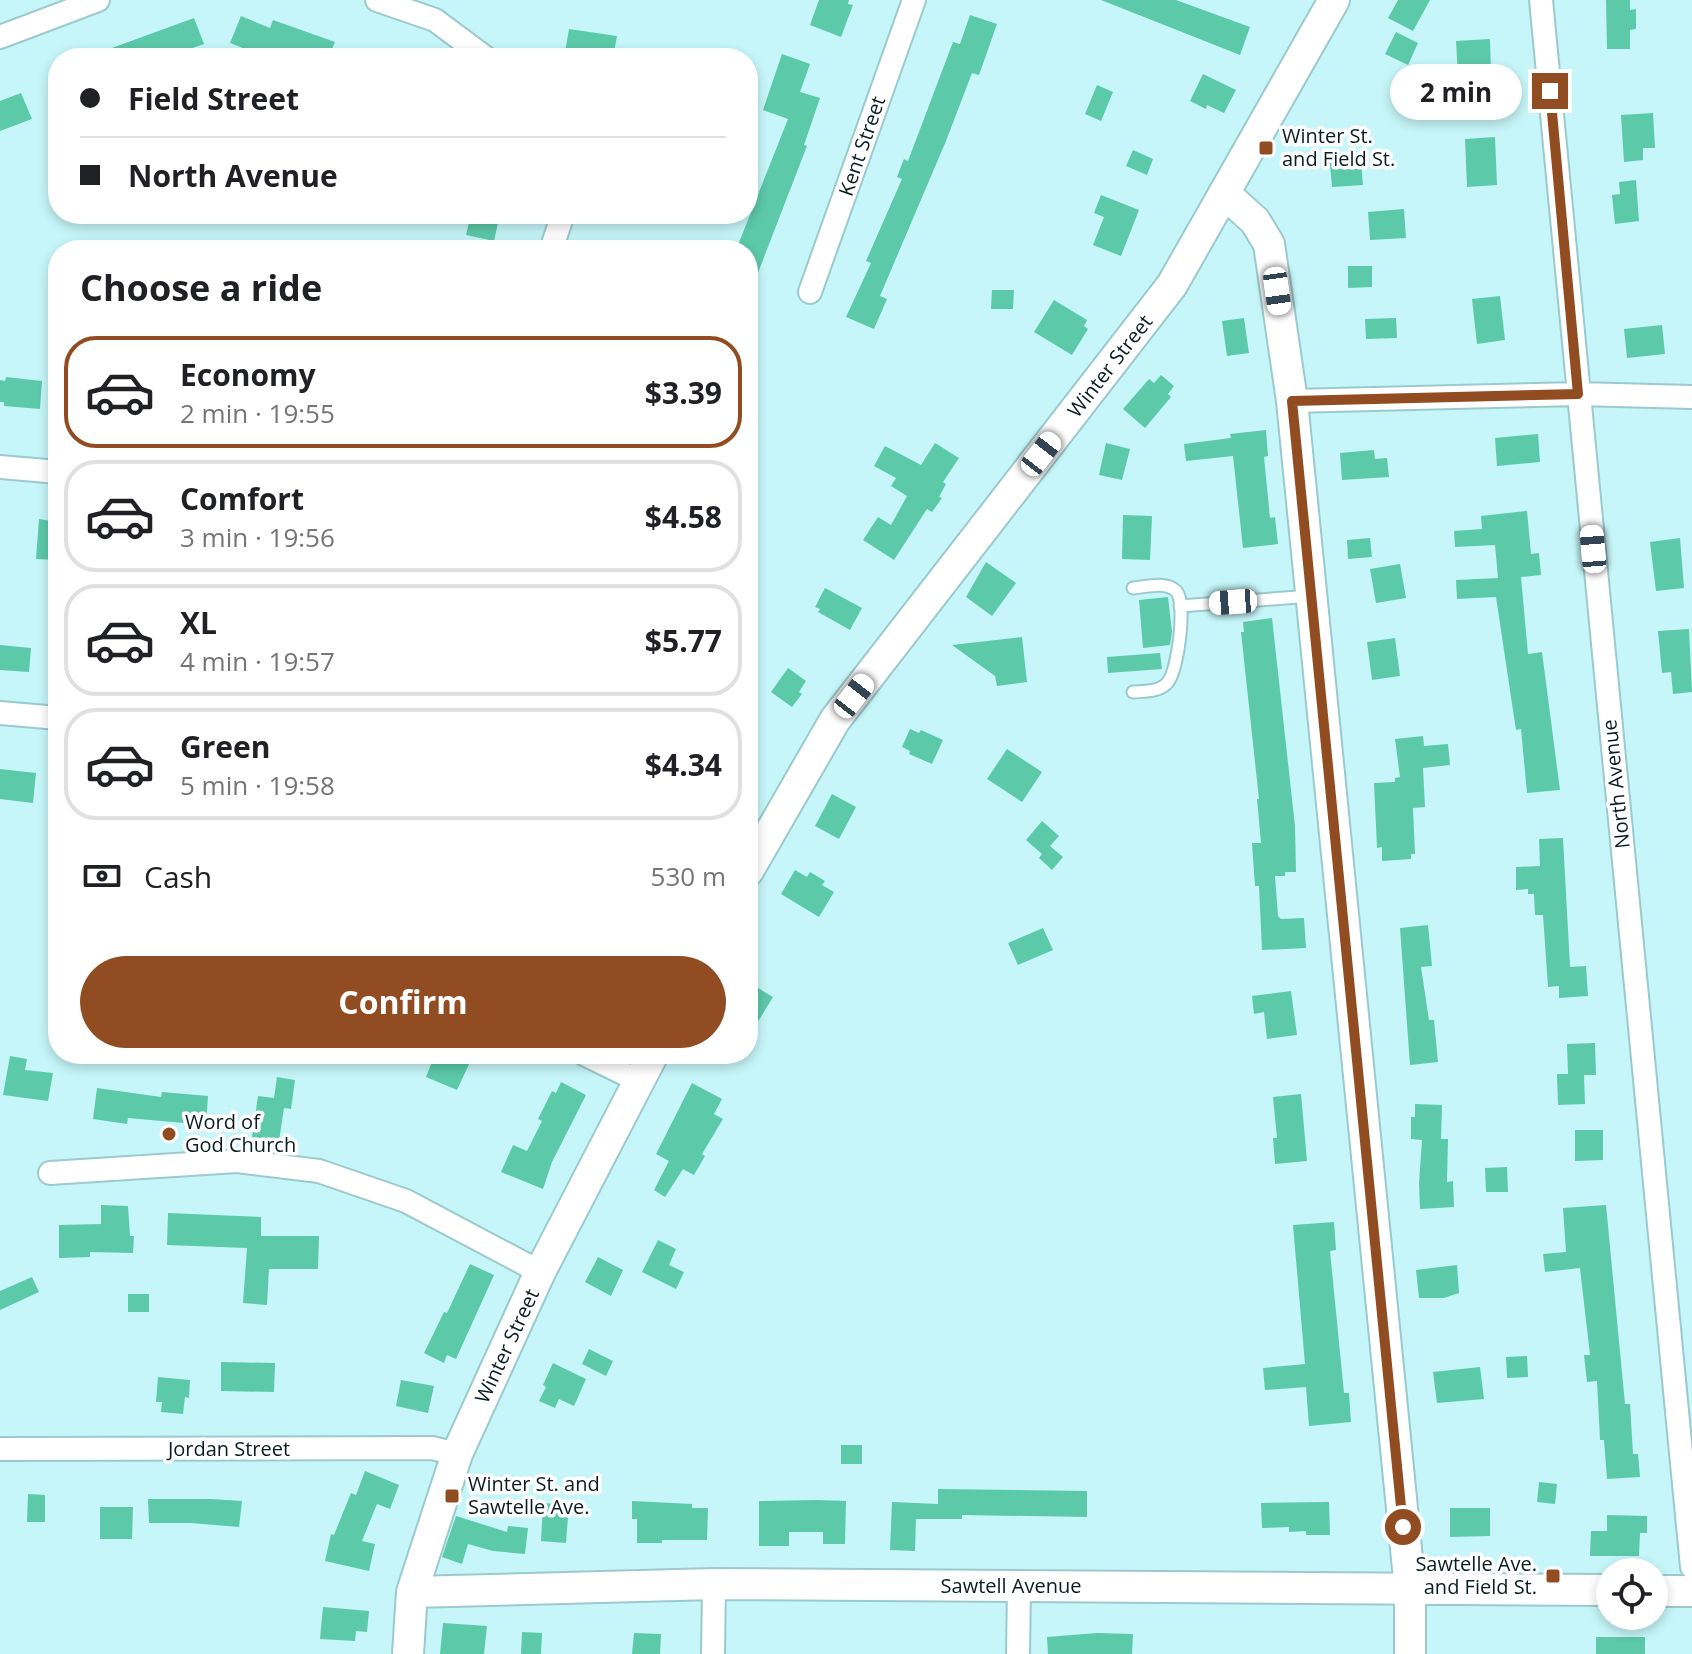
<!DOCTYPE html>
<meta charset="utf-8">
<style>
body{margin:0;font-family:"Open Sans",sans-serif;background:#f6f6f6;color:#202124;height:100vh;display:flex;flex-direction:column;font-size:30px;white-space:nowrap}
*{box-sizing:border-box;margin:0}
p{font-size:26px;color:#757577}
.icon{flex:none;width:44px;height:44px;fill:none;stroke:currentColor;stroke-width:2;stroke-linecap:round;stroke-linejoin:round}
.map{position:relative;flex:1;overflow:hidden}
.details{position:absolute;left:48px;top:240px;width:710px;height:824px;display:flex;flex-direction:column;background:#fff;border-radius:32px;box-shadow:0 4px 12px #0003}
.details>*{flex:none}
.hud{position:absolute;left:48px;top:48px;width:710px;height:176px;border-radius:32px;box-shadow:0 4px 12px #0003;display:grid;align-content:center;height:176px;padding:0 32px;background:#fff}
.buttons{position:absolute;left:1596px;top:1558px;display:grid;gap:16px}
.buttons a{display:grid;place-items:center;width:72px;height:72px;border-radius:50%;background:#fff;box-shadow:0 4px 12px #0003;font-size:40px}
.end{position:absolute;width:36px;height:36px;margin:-18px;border:10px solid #914d21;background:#fff;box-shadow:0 0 0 4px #fff}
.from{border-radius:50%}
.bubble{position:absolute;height:56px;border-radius:28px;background:#fff;box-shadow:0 4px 12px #0003;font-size:26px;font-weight:700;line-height:56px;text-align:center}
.car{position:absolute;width:24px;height:48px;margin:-24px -12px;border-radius:10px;box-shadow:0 0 6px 2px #0007;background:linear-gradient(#fff 24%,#345 0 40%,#fff 0 76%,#345 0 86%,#fff 0)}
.hud b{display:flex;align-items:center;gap:28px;height:76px;font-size:30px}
.hud b+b{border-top:2px solid #e0e0e0}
.hud i{width:20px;height:20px;background:#202124}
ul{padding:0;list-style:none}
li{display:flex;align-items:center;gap:24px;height:112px;margin:0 16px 12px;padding:0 16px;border:4px solid #e0e0e0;border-radius:32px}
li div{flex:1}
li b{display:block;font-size:30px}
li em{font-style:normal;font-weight:700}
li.current{border-color:#914d21}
li>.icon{width:72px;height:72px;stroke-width:1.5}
h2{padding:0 32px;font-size:36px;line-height:96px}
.pay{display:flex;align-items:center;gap:20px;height:88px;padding:0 32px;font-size:30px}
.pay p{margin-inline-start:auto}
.action{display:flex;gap:16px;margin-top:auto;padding:16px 32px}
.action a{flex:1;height:92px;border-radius:48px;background:#914d21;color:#fff;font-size:32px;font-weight:700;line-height:92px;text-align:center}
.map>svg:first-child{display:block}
</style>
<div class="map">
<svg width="1692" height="1654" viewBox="0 0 1692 1654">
<rect width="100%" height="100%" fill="#c6f6f9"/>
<!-- building -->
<path fill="#5cc9a9" d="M819 0H849L848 4 853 5 841 37 810 25Z
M1101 0H1176L1250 27 1240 55Z
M1398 0H1430L1413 31 1388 18Z
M1606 0H1630V10L1636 9V29L1630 30V49H1607Z
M970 15 997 24 979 75 972 73 946 141 880 296 887 299 874 329 846 317 871 263 866 261 902 179 897 177 904 159 908 161 953 42 960 44Z
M241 16 270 28 273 20 335 42 328 58H268L230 43Z
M194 18 204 44 164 58H90V56Z
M569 29 617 36 613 58H564Z
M1396 32 1418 43 1408 65 1385 54Z
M1490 39 1491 74 1458 76 1456 41Z
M782 54 810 64 800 92 820 98 804 145 807 146 749 296 748 250H736L788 119 763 110Z
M1203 74 1236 90 1224 113 1207 105 1206 109 1190 101Z
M1097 85 1113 92 1101 121 1085 114Z
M21 93 32 119 0 131V101Z
M1653 113 1655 148H1643V160L1624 162 1621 115Z
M1495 137 1497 185 1467 187 1465 139Z
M1133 150 1153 159 1147 175 1126 166Z
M1357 151 1358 162H1361L1363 185 1332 187 1329 154Z
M1636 180 1639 221 1615 224 1612 195 1620 194 1619 182Z
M1101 195 1139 210 1121 256 1093 245 1104 217 1094 213Z
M1404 209 1406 238 1370 240 1368 212Z
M471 214H500L494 241 466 235Z
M1348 266H1372V287L1348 288Z
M992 290H1014L1013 309H991Z
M1500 296 1505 340 1477 344 1472 299Z
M1054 300 1087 320 1084 326 1088 329 1072 355 1034 332Z
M1244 318 1249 353 1227 356 1222 321Z
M1396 318 1397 338 1366 339 1365 319Z
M1662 325 1665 354 1627 358 1624 329Z
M1161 375 1174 386 1168 394 1171 397 1145 428 1123 409 1149 379 1154 383Z
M6 377 42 381 40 409 4 406V402H0V380L5 381Z
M1266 430 1268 456 1264 457 1270 518 1275 517 1278 544 1243 548 1233 456 1186 461 1184 444 1231 438 1230 434Z
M1538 434 1540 462 1497 466 1495 438Z
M935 443 959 458 943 482 946 484 939 497 942 498 932 512 927 509 894 560 863 540 878 517 891 525 907 496 891 486 896 478 874 466 885 446 921 465Z
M1106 443 1130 449 1122 480 1099 475Z
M1374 450 1375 459 1387 458 1389 477 1342 480 1340 453Z
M1527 511 1531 554 1539 553 1541 575 1521 577 1528 654 1542 652 1560 790 1527 793 1521 729 1516 730 1496 597 1457 599 1456 580 1498 578 1495 545 1455 547 1454 531 1482 529 1481 516Z
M1123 515 1152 516 1150 560 1122 559Z
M39 519 58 522V560L36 559Z
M1370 538 1372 557 1348 559 1347 540Z
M1680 538 1684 588 1656 591 1650 542Z
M986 562 1016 583 992 616 966 597Z
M1400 564 1406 598 1376 603 1370 569Z
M825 588 862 608 850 630 818 612 820 609 815 607Z
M1168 597 1172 632 1170 645 1143 648 1139 600Z
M1272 618 1295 826 1296 872H1285V876H1275L1278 916 1281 919 1304 918 1306 948 1262 950 1259 886H1255L1252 843H1261L1257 799H1259L1241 632H1244L1243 622Z
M1689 629 1692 692 1673 694 1671 672 1662 673 1658 631Z
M1022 637 1027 682 997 686 995 676 952 645Z
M1395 638 1400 676 1372 680 1367 642Z
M0 645 31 648 29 672 0 670Z
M1160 653 1162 669 1108 673 1107 657Z
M788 668 806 681 799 692 802 694 792 707 771 692Z
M910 729 919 733 921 730 943 740 932 764 909 754 910 751 902 747Z
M1423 736 1424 746 1448 744 1450 765 1423 768 1425 807 1413 808 1415 854H1411V859L1382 861V847L1377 848 1374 783 1395 782V778L1400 777 1395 739Z
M1007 749 1042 772 1022 802 987 779Z
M0 769 36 773 33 803 0 799Z
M832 794 856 807 839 839 815 826Z
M1042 821 1059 836 1050 846 1063 857 1052 870 1039 858 1042 854 1026 840Z
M1563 838 1570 967 1586 966 1588 996 1559 998V986L1548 987 1543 915H1535L1534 894H1528V889L1516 890V867L1540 866 1539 839Z
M795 870 807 877 810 872 825 881 822 885 834 892 819 917 781 894Z
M1428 925 1432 966 1421 967 1429 1020H1434L1438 1062 1410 1065 1400 928Z
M1043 928 1053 950 1018 965 1008 943Z
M748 982 773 997 748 1038Z
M1291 991 1297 1035 1267 1039 1264 1012 1254 1014 1252 996Z
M1595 1043 1596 1075H1584L1585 1104 1558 1105 1557 1074H1568L1567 1044Z
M435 1054H451L470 1062 457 1090 426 1077Z
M10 1056 27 1059 25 1070 53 1073 48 1101 3 1095Z
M277 1077 295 1080 291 1109 284 1108 279 1141 252 1137 258 1096 274 1098Z
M561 1082 586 1095 552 1162 543 1189 501 1172 513 1145 527 1151 542 1121 538 1119 552 1091 556 1093Z
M692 1083 722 1099 714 1114 723 1119 702 1154 705 1156 694 1175 683 1169 665 1197 654 1190 669 1161 656 1154Z
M97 1088 161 1097 162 1092 208 1096 206 1125 128 1118 127 1124 93 1119Z
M1301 1094 1307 1161 1275 1164 1273 1138H1277L1273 1097Z
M1415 1104 1442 1105 1441 1139H1448L1447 1182 1453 1181 1454 1207 1420 1209 1419 1183 1422 1140 1411 1139V1117H1415Z
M1575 1130H1603V1160L1575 1161Z
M1507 1167 1508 1192H1486L1485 1168Z
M101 1205 128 1206 130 1236H134L133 1253 90 1252V1257L59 1258V1225L101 1224Z
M1606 1205 1625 1404H1630L1633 1454H1638L1640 1477 1607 1479 1604 1440H1600L1597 1381 1587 1382 1584 1355H1590L1580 1268 1545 1272 1543 1254 1566 1252 1563 1208Z
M168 1213 261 1217V1236H319L318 1269H269L267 1305 243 1303 247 1248 167 1245Z
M1334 1222 1336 1250 1330 1251 1344 1393H1349L1351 1422 1309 1426 1306 1387 1265 1390 1263 1368 1305 1364 1293 1225Z
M658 1240 676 1249 669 1265 684 1272 676 1289 642 1272Z
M598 1257 623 1270 611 1296 585 1282Z
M470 1264 494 1275 456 1359 447 1355 444 1363 424 1353 444 1312 447 1313Z
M1457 1265 1459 1293 1444 1298H1419L1416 1270Z
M32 1277 39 1292 0 1310V1291Z
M128 1294H149V1312H128Z
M589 1349 613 1361 606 1376 582 1364Z
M1527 1356 1528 1377 1507 1378 1506 1357Z
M221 1362 275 1363 274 1392 221 1391Z
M553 1363 586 1379 574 1406 559 1399 555 1408 539 1401 546 1387 543 1385Z
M1480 1367 1484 1399 1437 1403 1433 1372Z
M158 1377 190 1380 189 1398 185 1397 183 1414 161 1412 162 1402H156Z
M401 1380 434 1386 428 1413 396 1406Z
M841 1445H862V1464H841Z
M365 1471 399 1485 390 1509 377 1504 362 1541 375 1544 369 1571 325 1561 331 1534 334 1535 351 1493 356 1495Z
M1539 1482 1557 1484 1555 1504 1537 1502Z
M938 1489 1087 1491V1517L962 1515V1519H916L915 1551 890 1550 892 1502 938 1504Z
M28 1494 45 1495V1522H27Z
M148 1499H211L242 1501 239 1527 191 1523H149Z
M817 1500 846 1501 845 1544H823V1532H789V1546H759V1501Z
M632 1501 692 1504V1508H708L707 1540H662V1543H637V1519H632Z
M1329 1502 1330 1535H1306V1531L1289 1532V1527L1262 1528 1261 1503Z
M543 1503 569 1505 566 1543 541 1541Z
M100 1507H133L132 1539H100Z
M1450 1508H1490V1536L1450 1537Z
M1607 1515 1647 1516V1533H1640L1639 1556H1590L1591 1531H1607Z
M456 1516 507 1532 508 1526 528 1528 525 1554 493 1551 468 1544 462 1564 442 1557Z
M323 1607 369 1611 367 1632 356 1631 355 1641 320 1639Z
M443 1623 487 1626 484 1654H440Z
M522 1632 542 1633 541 1654H521Z
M634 1633 661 1634 660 1654H632Z
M1097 1633 1133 1634 1132 1654H1048L1047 1637Z
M1596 1637H1645V1654H1596Z"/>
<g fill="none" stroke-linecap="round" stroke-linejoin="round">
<defs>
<path id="lane" d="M1133 588C1145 587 1166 581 1176 591 1187 602 1178 670 1168 682 1160 692 1146 691 1133 692
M1180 606 1311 596"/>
<path id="street" d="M377 0 435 20 486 58
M1541 0 1692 1567
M0 37 98 0
M551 250 563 214
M810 292 914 0
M1292 401 1578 394 1692 397
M0 467 58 472
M0 713 58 718
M584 1054 639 1081
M50 1173 237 1161 319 1171 406 1201 540 1272
M0 1449 432 1448 457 1454
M713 1654 714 1584
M1018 1654 1019 1586"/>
<path id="secondary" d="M1224 193 1255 221 1269 244 1292 401 1410 1589V1654
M748 871 835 720 1172 285 1334 0
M1654 1591H1692
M412 1592 714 1584 1610 1590
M408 1654 412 1592 457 1454 540 1272 653 1054"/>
</defs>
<!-- lane casing -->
<use href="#lane" stroke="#9bcacd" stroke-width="15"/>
<!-- street casing -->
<use href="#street" stroke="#9bcacd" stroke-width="26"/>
<!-- secondary casing -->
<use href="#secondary" stroke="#9bcacd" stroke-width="34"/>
<!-- lane -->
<use href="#lane" stroke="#fff" stroke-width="11"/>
<!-- street -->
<use href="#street" stroke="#fff" stroke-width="22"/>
<!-- secondary -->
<use href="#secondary" stroke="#fff" stroke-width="30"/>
</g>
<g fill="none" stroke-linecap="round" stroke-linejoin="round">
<!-- route -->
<path stroke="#914d21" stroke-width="10" d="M1403 1527 1292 401 1578 394 1550 91"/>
</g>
<!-- markers -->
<g fill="#914d21" stroke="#fff" stroke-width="3">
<rect x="1258" y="140" width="16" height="16" rx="4"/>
<circle cx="169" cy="1134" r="8"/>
<rect x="444" y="1488" width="16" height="16" rx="4"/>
<rect x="1545" y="1568" width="16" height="16" rx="4"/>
</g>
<g text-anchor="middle" stroke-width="7" stroke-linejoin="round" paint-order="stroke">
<!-- poi labels -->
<g font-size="20" fill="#0a1d1e" stroke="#fff" text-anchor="start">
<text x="1282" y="143">Winter St.<tspan x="1282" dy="23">and Field St.</tspan></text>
<text x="185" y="1129">Word of<tspan x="185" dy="23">God Church</tspan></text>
<text x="468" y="1491">Winter St. and<tspan x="468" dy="23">Sawtelle Ave.</tspan></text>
<text x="1537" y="1571" text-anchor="end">Sawtelle Ave.<tspan x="1537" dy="23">and Field St.</tspan></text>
</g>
<!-- street labels -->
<g font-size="20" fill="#0a1d1e" stroke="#fff">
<text transform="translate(862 146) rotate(-71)" y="7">Kent Street</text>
<text transform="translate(1110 366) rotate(-52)" y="7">Winter Street</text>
<text transform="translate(1616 784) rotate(-96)" y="7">North Avenue</text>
<text transform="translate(507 1346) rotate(-65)" y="7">Winter Street</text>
<text x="229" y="1456">Jordan Street</text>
<text x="1011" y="1593">Sawtell Avenue</text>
</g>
</g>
</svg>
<div class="buttons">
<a><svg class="icon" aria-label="locate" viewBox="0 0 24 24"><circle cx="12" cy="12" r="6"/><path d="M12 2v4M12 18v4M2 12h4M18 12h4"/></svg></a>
</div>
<i class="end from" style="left:1403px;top:1527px"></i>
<i class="end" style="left:1550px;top:91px"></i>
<div class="bubble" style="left:1390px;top:64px;width:132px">2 min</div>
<i class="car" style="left:1277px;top:291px;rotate:172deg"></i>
<i class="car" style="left:1041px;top:454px;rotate:38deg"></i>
<i class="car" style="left:1593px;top:549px;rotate:355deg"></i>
<i class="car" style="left:1233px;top:602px;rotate:266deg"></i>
<i class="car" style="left:854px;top:696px;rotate:38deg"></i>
<div class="hud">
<b><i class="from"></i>Field Street</b>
<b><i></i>North Avenue</b>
</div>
<section class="details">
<h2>Choose a ride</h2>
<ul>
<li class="current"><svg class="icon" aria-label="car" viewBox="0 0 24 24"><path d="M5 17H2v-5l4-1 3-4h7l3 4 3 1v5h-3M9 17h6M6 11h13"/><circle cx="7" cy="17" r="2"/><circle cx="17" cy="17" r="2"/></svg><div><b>Economy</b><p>2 min · 19:55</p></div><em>$3.39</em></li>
<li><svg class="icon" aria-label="car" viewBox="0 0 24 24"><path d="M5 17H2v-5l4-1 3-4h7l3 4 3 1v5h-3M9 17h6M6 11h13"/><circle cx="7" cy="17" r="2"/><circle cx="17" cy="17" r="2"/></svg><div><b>Comfort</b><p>3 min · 19:56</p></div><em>$4.58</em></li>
<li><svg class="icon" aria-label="car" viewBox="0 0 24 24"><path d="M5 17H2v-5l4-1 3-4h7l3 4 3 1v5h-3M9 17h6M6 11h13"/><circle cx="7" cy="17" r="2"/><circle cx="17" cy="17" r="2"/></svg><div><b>XL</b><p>4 min · 19:57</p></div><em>$5.77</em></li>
<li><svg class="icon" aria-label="car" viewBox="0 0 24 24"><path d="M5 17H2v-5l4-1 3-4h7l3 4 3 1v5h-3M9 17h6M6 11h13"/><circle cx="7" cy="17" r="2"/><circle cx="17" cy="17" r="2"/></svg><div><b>Green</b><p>5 min · 19:58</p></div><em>$4.34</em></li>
</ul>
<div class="pay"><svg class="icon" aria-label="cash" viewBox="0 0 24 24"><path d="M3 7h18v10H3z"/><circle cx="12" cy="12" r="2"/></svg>Cash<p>530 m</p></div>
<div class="action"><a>Confirm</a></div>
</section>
</div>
